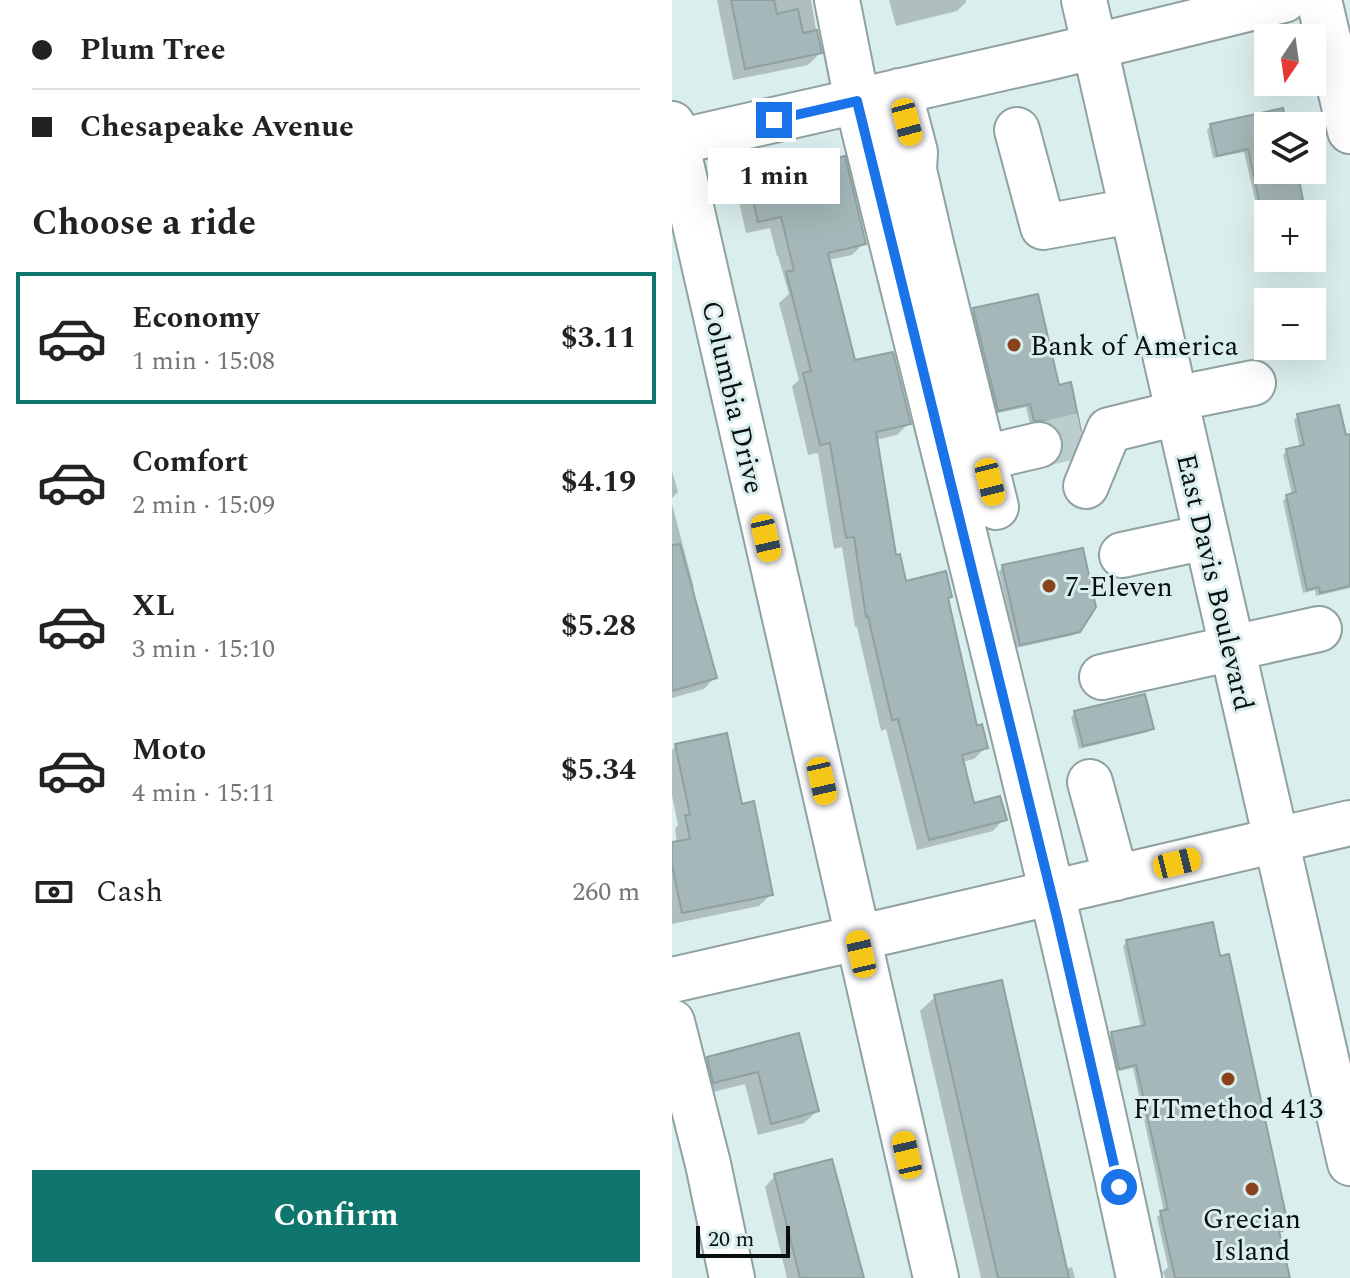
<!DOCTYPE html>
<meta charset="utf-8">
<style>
body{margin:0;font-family:Spectral,serif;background:#f2f2f2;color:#222;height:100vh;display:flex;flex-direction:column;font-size:30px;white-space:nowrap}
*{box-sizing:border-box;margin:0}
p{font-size:26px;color:#767676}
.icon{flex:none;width:44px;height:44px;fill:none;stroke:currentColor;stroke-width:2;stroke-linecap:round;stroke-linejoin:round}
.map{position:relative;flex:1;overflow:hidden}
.details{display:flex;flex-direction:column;background:#fff;width:672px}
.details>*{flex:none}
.guide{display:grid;align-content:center;height:176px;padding:0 32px;background:#fff}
.needle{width:52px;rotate:193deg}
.controls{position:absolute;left:582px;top:24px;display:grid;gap:16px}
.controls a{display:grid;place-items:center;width:72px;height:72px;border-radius:0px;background:#fff;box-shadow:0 8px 32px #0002;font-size:40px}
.scale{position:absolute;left:24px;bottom:20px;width:94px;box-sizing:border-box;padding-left:8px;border:4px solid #080f0f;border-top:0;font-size:22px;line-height:28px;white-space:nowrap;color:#080f0f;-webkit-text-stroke:6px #dbeeee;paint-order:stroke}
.end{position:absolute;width:36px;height:36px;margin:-18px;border:10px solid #1a73e8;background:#fff;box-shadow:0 0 0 4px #fff}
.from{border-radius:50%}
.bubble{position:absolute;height:56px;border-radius:0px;background:#fff;box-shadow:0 8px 32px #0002;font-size:26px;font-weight:700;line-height:56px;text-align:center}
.car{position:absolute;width:24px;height:48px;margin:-24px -12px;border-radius:10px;box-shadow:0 0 6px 2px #0007;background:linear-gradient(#f5c518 24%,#345 0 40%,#f5c518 0 76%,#345 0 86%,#f5c518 0)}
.guide b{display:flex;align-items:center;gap:28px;height:76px;font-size:30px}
.guide b+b{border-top:2px solid #e0e0e0}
.guide i{width:20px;height:20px;background:#222}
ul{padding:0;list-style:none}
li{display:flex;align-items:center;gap:24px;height:132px;margin:0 16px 12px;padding:0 16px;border:4px solid transparent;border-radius:0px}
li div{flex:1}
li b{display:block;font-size:30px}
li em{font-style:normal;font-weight:700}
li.current{border-color:#0f766e}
li>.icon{width:72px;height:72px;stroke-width:1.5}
h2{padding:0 32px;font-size:36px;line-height:96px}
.pay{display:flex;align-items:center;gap:20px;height:88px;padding:0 32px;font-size:30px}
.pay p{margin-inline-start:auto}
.cta{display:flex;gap:16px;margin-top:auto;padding:16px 32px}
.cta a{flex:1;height:92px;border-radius:0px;background:#0f766e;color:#fff;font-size:32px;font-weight:700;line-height:92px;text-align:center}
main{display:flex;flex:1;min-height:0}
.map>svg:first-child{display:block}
</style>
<main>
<section class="details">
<div class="guide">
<b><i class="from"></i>Plum Tree</b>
<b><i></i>Chesapeake Avenue</b>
</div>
<h2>Choose a ride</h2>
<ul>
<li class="current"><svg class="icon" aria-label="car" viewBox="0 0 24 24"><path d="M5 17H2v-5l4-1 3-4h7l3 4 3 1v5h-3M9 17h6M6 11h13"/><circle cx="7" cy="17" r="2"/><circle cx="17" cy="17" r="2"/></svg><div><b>Economy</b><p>1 min · 15:08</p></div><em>$3.11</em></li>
<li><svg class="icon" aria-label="car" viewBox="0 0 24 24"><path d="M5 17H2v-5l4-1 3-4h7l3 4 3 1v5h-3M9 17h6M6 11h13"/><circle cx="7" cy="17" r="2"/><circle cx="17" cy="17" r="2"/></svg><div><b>Comfort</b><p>2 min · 15:09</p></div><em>$4.19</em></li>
<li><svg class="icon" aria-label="car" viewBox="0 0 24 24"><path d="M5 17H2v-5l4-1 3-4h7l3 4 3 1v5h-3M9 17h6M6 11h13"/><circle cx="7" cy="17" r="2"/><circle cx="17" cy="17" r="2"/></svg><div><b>XL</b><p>3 min · 15:10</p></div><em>$5.28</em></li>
<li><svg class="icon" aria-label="car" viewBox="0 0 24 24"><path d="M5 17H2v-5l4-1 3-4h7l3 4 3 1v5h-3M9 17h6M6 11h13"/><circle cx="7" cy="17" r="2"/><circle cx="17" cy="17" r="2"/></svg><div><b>Moto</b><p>4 min · 15:11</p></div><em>$5.34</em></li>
</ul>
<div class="pay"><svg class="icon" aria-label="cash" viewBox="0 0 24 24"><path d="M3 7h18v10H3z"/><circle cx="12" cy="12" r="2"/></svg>Cash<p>260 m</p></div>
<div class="cta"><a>Confirm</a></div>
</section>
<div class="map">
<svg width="678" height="1278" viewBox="0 0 678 1278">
<rect width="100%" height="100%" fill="#dbeeee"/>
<!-- shadow -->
<path fill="#0003" d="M45 0H139L148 53 136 65 61 80Z
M217 0H294V2L285 11 224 26Z
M539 126H613H596V170H622L629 200 625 204 586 212 572 152 541 158 535 130Z
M77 180 192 243 180 255 156 260 182 363 237 423 225 435 203 440 223 557 232 583 274 600 304 728 314 747 302 759 290 762 301 805 332 819 321 831 245 850 214 729 209 731 185 627H183L170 547 162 549 146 453 136 455 120 386 127 380 107 303 117 294 106 256H105L98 228 74 233 65 192Z
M365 296 397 457 392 461 385 463 388 457V443L370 425 358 424 354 407 322 414 298 314 302 310Z
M626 416 672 438 678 436V588L644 596 643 590 631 593 611 501 615 496 620 495 611 455 615 451 628 448 622 420Z
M0 471 6 492 0 498Z
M0 504 22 588 19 591 43 677 32 689 0 698Z
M331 567 407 631 402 635 344 648 327 571Z
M403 713 480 728 476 732 407 749 399 717Z
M4 746 68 806 99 894 87 906 0 924V845L5 843 3 829 6 825 0 796V750Z
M455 942 615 1228 611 1232 606 1233 616 1278H493L491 1272 496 1267 485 1217 492 1212 461 1068 443 1072 436 1038 440 1034 469 1028 451 946Z
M263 997 393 1269 400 1267 403 1278H309L248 1011Z
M125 1036 145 1111 132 1123 86 1135 73 1084 29 1095 23 1071 36 1059Z
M103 1176 190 1278H115L93 1187Z"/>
<!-- building -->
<path fill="#a5b7b8" stroke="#8fa1a1" stroke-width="2" d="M59 0H102L105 14 126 9 131 33 145 30 150 53 73 69Z
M611 108 615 126H596V170H625L631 200 589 209 576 149 545 156 538 124Z
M173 156 194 244 156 253 183 360 221 352 239 424 204 432 224 555 228 554 234 581 274 571 280 597 276 598 305 726 310 724 316 748 290 755 302 803 328 796 335 820 257 840 226 719 220 720 196 616 194 617 182 537 174 538 158 443 148 445 131 373 139 371 114 272 122 270 109 217 86 222 76 178Z
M366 294 387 385 399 382 409 431 398 458 386 461 391 451V439L386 428 375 421H362L358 404 326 411 301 308Z
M667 405 674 435 678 434V586L648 593 647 587 635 590 626 549 614 495 624 492 614 449 632 445 625 414Z
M8 544 45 678 0 691V545Z
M411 548 424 607 408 632 348 645 330 565Z
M473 694 482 729 411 746 402 711Z
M55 733 70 804 82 801 101 895 10 913 0 865V842L18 839 13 815H18L3 744Z
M541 922 548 956 557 954 617 1229 607 1231 618 1278H503L488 1211 496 1209 464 1065 447 1069 439 1032 473 1025 454 940Z
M330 980 397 1278H326L262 995Z
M127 1033 147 1111 99 1124 86 1072 41 1083 35 1057Z
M160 1159 192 1278H128L102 1174Z"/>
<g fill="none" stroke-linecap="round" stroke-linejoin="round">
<!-- minor-tunnel -->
<path stroke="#bbcdcd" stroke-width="44" stroke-dasharray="44 22" stroke-linecap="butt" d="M367 445 410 435"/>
<defs>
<path id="minor" d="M165 0 185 101C281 493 383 883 467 1278
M412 0 678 1163
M647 0 678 131
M227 91 243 152 242 170 260 248 324 507
M0 124 264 1278
M345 130 371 227 460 211
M0 143 379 57 612 0
M502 399 581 383
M312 458 367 445
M414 486 437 430 506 413
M450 555 534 537
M430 677 647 629
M418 782 444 878
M0 980 220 930 678 823
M0 1022 36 1164 60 1278"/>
</defs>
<!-- minor casing -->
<use href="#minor" stroke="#8fa1a1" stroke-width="48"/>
<!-- minor -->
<use href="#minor" stroke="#fff" stroke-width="44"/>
</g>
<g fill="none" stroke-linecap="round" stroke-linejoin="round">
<!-- route -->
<path stroke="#1a73e8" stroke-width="10" d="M102 120 185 101 386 921 447 1187"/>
</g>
<!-- markers -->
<g fill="#88421c" stroke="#dbeeee" stroke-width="3">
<circle cx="342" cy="345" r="8"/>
<circle cx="377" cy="586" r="8"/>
<circle cx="556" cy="1079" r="8"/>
<circle cx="580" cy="1189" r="8"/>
</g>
<g text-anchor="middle" stroke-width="6" stroke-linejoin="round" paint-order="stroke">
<!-- poi labels -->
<g font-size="28" fill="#080f0f" stroke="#dbeeee" text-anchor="start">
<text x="358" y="355">Bank of America</text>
<text x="393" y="596">7-Eleven</text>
<text x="556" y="1118" text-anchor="middle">FITmethod 413</text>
<text x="580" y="1228" text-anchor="middle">Grecian<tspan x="580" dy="32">Island</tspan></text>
</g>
<!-- street labels -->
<g font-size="28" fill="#080f0f" stroke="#dbeeee">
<text transform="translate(62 397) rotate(77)" y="10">Columbia Drive</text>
<text transform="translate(544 582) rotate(77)" y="10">East Davis Boulevard</text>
</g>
</g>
</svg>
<div class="controls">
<a><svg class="needle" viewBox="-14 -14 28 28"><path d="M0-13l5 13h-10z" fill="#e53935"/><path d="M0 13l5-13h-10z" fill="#767676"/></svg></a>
<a><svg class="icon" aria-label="layers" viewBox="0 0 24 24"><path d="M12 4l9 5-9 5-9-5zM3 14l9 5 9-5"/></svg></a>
<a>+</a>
<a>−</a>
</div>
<div class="scale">20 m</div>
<i class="end from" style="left:447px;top:1187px"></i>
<i class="end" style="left:102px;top:120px"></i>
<div class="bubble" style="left:36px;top:148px;width:132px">1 min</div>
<i class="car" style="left:235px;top:122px;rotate:165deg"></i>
<i class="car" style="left:318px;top:482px;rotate:166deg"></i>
<i class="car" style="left:94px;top:538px;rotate:167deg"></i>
<i class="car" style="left:150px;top:781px;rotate:167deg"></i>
<i class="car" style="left:505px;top:863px;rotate:76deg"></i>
<i class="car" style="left:189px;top:954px;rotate:347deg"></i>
<i class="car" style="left:235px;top:1155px;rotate:347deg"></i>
</div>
</main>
